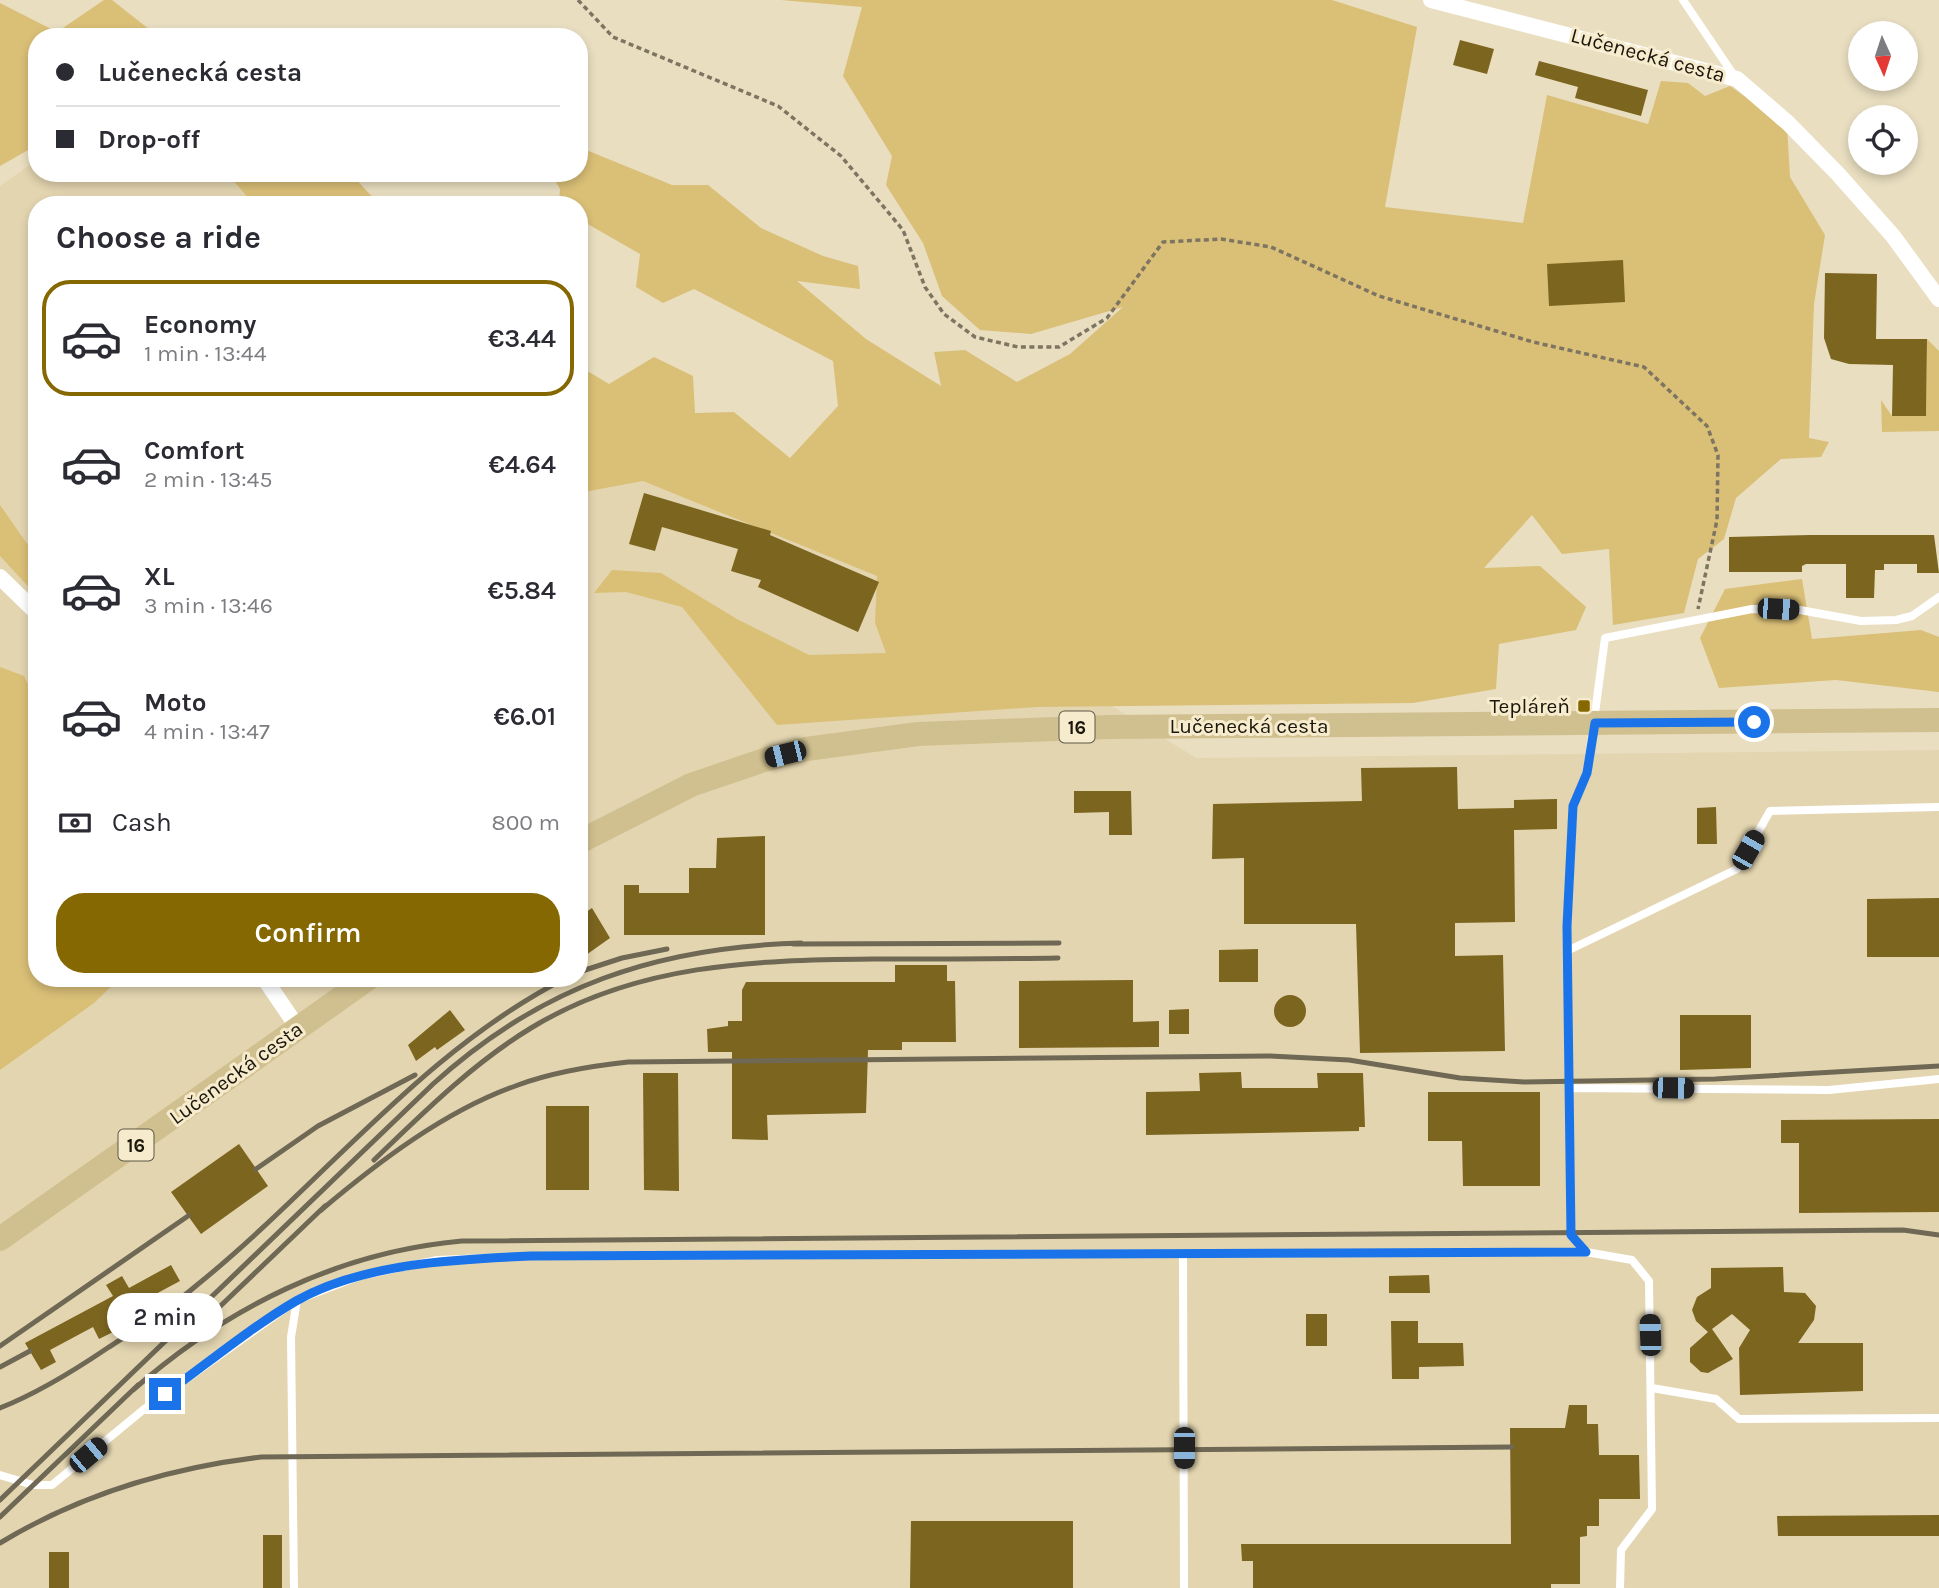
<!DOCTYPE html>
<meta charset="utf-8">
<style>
body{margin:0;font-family:Karla,sans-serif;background:#f2f2f3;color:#2b2b33;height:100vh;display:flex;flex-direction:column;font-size:26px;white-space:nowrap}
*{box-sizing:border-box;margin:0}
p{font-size:23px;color:#7c7c81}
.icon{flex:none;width:38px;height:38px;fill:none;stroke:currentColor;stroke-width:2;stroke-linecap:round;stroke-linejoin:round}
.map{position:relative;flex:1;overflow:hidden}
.sheet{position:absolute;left:28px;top:196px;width:560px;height:791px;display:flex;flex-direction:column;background:#fff;border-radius:28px;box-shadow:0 4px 10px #0003}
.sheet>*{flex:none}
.top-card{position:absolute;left:28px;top:28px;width:560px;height:154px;border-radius:28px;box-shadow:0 4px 10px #0003;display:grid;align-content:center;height:154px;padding:0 28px;background:#fff}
.needle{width:46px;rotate:177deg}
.tools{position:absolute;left:1848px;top:21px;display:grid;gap:14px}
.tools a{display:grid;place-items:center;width:70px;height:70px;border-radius:50%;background:#fff;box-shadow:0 4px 10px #0003;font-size:35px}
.end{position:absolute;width:32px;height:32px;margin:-16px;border:9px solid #1a73e8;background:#fff;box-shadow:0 0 0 4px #fff}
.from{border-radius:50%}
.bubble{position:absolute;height:49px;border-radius:24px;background:#fff;box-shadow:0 4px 10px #0003;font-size:23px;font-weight:600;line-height:49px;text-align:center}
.car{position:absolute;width:21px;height:42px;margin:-21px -10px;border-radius:9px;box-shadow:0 0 5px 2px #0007;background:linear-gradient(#222 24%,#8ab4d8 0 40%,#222 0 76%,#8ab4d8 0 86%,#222 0)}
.top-card b{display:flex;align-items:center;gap:24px;height:66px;font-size:26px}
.top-card b+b{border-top:2px solid #e1e1e2}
.top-card i{width:18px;height:18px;background:#2b2b33}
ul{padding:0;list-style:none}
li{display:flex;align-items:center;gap:21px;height:116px;margin:0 14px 10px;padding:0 14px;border:4px solid transparent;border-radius:28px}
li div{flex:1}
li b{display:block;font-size:26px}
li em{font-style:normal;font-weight:600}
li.on{border-color:#856802}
li>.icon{width:63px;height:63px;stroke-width:1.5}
h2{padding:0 28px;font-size:32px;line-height:84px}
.pay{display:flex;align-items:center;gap:18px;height:77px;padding:0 28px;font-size:26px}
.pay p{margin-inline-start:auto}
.primary-button{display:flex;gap:14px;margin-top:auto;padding:14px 28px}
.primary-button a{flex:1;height:80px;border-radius:28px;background:#856802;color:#fff;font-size:28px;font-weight:600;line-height:80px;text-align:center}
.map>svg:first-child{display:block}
</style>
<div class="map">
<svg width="1939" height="1588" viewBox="0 0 1939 1588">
<rect width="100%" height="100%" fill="#e9dec0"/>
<!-- built -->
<path fill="#e3d5b0" d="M37 160V173H227L254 205H37V978H579V493L643 481 891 569 1196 758 1939 750V1588H0V186Z"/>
<!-- green -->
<path fill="#dabf77" d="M104 0H112L159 37H37V145L0 166V3L57 32Z
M781 0H1332L1417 27 1385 207 1523 223 1547 95 1648 124 1661 81 1688 83 1705 96 1730 86 1787 126 1790 177 1825 235 1814 304 1809 438 1829 442 1821 457 1781 459 1736 498 1724 539 1698 559 1684 613 1613 625 1609 549 1562 554 1532 515 1484 568 1540 566 1586 607 1576 630 1499 644 1496 689 1413 703 1036 707 777 725 682 607 626 592 594 593 612 570 661 573 737 619 809 655 886 653 875 623 877 576 643 481 579 493V366L609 384 654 357 693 376 695 413 734 412 790 458 838 406 833 361 694 289 663 303 636 287 640 254 579 219V205H559L560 189 551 173H579V147L672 185H708L761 228 823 256 858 266 860 289 797 281 866 339 941 386 934 352 965 350 1017 382 1070 354 1123 307 1031 334 980 330 942 296 923 243 886 185 892 156 843 76 862 7Z
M227 173H350L380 205H254Z
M1927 339 1939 351V431L1882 432 1881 400 1892 416H1926Z
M0 505 37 558V596L0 556Z
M1802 579 1812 639 1921 630 1939 637V692L1836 680 1719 688 1700 638 1725 589Z
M0 667 24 676 37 703V978H120L94 1003 0 1070Z"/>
<!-- building -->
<path fill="#7c651f" d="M1460 40 1494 49 1487 74 1453 65Z
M1539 61 1648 90 1641 116 1575 98 1578 87 1535 75Z
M1623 260 1625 302 1549 306 1547 264Z
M1825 273 1877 274 1876 339H1927L1926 416H1892L1893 365 1849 364 1831 359 1824 338Z
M644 493 771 531 770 535 879 582 858 632 758 587 761 580 731 571 738 549 662 527 655 551 629 544Z
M1810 535H1934L1939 573H1917V564H1884V570H1875L1874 598H1846V564H1806L1802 566V572H1729V537Z
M1457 767 1458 809 1514 808V800L1557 799V829L1514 830 1515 922 1455 923V956L1503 955 1505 1051 1360 1053 1356 924H1244V858L1212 859 1213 804 1362 801 1361 768Z
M1074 791H1131L1132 835H1109V812L1074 813Z
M1716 807 1717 844H1697V808Z
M765 836V935H624V885H639V893H689V868H716L717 838Z
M1939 898V957H1867V899Z
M592 908 610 938 579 960V917Z
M1258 949V982H1219V950Z
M895 965H947V981H955L956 1042H902V1050H868L866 1113 767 1115 768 1140 732 1139V1052H708L707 1029 728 1026V1021H742V990L746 982H895Z
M1133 980V1022L1159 1021V1047L1019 1048V981Z
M1274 1011a16 16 0 1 1 32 0a16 16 0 1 1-32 0Z
M1189 1009V1034H1169V1010Z
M450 1010 465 1030 437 1050 435 1047 416 1061 408 1045Z
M1680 1015H1751V1068L1680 1070Z
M1241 1072 1242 1088H1318L1317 1073H1363L1365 1127H1359V1131L1146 1135V1092L1200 1091 1199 1073Z
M643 1073H678L679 1191 644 1190Z
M1428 1092H1540V1186H1463L1462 1141H1428Z
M546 1106H589V1190H546Z
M1939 1119V1212L1799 1213V1143H1781V1120Z
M239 1144 268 1186 201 1234 171 1192Z
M171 1265 180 1281 109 1319 115 1331 99 1339 93 1327 50 1350 56 1362 41 1370 25 1343 113 1296 106 1285 122 1276 129 1288Z
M1783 1267 1784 1292 1805 1293 1816 1306 1814 1320 1798 1343H1863V1391L1740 1395 1739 1348 1750 1330 1732 1314 1712 1329 1733 1359 1708 1373 1701 1372 1690 1362V1348L1708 1332 1696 1321 1692 1310 1697 1297 1711 1288V1268Z
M1429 1275 1430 1293H1389V1276Z
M1306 1314H1327V1346H1306Z
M1391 1321H1418V1343H1463L1464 1366 1419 1367V1379H1392Z
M1569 1405H1587V1424H1598L1599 1455H1639L1640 1499H1599V1526H1587V1536L1580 1537V1584H1551V1588H1253V1561H1242L1241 1544H1511L1510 1428H1565Z
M1939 1515V1536H1778L1777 1516Z
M911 1521H1073V1588H910Z
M263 1535H282V1588H263Z
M49 1552H69V1588H49Z"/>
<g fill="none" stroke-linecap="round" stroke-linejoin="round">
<!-- path -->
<path stroke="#7d7561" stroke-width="3.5" stroke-dasharray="5 3.5" stroke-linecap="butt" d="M578 0 613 37 778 106 841 156 903 230 925 287 944 314 975 337 1018 347H1059L1107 318 1163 242 1221 239 1271 247 1379 296 1533 342 1644 367 1707 426 1718 455 1717 520 1698 609"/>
<!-- service -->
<path stroke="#fff" stroke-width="8" d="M1683 0 1735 77
M1567 951 1737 869 1770 811 1939 807
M1569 1088 1829 1090 1939 1079
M1183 1253 1184 1588
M1652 1388 1716 1399 1739 1419 1939 1418
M0 1475 33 1485H52L143 1410 297 1300
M294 1588 291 1337 297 1300 360 1276 437 1260 531 1256 1586 1252
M1620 1588 1621 1550 1652 1509 1649 1281 1632 1260 1586 1252 1571 1235 1567 926 1573 806 1587 773 1605 638 1752 609 1800 610 1861 621 1896 620 1912 616 1939 597"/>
<!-- minor -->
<path stroke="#fff" stroke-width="16" d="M1431 0 1737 79 1788 123 1838 174 1893 236 1939 299
M0 577 37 613
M264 978 298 1028"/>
<!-- primary -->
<path stroke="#d1c08f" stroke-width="24" d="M579 842 691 785 764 760 806 749 918 734 1109 727 1939 720
M0 1239 369 978"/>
<!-- rail -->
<path stroke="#6f6855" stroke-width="5" d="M793 944 1059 943
M579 972 622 958 667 949
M374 1160C423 1113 472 1064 531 1028 636 964 754 960 873 959 935 959 997 959 1058 958
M256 1169 318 1126 415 1075
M320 1211C378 1162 446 1110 518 1085 553 1072 591 1066 628 1062L1270 1056 1349 1060 1460 1078 1524 1082 1715 1079 1939 1066
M189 1336 325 1206
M0 1346 188 1216
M0 1367 30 1351
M133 1390C226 1308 338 1252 462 1241L1903 1230 1939 1235
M0 1408C38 1393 72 1372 106 1349 137 1329 169 1309 197 1285 322 1184 421 1052 566 978
M0 1500 433 1084C541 986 657 947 801 943
M0 1517 138 1385
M0 1543C81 1494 168 1468 261 1457L1512 1447"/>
</g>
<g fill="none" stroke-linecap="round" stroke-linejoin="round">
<!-- route -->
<path stroke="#1a73e8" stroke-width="9" d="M165 1394C208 1363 250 1328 296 1301 363 1263 457 1259 531 1256L1586 1252 1571 1235 1567 926 1573 806 1587 773 1595 723 1754 722"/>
</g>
<!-- markers -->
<rect fill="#856802" stroke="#f7ebcd" stroke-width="2.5" x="1577" y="699" width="14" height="14" rx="3.5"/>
<g text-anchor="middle" stroke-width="6" stroke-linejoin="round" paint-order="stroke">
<!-- shield labels -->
<g fill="#f7ebcd" stroke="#5c5645" stroke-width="2">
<rect x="1059.5" y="711.5" width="35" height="31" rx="5"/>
<rect x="118.5" y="1129.5" width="35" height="31" rx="5"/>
</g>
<g font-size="19" font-weight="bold" fill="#1a160b">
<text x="1077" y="734">16</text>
<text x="136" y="1152">16</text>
</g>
<!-- street labels -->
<g font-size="21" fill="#1a160b" stroke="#f7ebcd">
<text transform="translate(1648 55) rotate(15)" y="7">Lučenecká cesta</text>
<text x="1249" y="733">Lučenecká cesta</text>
<text transform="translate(236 1073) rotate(-36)" y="7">Lučenecká cesta</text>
</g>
<!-- poi labels -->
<g font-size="21" fill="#1a160b" stroke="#f7ebcd" text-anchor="end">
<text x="1570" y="713">Tepláreň</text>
</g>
</g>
</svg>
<div class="tools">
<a><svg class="needle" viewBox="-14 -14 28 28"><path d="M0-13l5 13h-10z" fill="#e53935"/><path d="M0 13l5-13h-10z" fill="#7c7c81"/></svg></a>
<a><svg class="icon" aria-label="locate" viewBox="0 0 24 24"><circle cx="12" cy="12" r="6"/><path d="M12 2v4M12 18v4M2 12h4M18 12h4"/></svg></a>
</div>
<i class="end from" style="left:1754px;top:722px"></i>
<i class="end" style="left:165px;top:1394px"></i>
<div class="bubble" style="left:107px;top:1293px;width:116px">2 min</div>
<i class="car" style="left:1778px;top:609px;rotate:93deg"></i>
<i class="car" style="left:785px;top:754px;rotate:256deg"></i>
<i class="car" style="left:1748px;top:850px;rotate:30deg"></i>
<i class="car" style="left:1673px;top:1088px;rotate:91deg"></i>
<i class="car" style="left:1650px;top:1335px;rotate:358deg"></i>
<i class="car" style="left:1184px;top:1448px;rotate:180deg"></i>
<i class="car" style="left:88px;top:1455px;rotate:50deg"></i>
<div class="top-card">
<b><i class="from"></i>Lučenecká cesta</b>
<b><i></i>Drop-off</b>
</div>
<section class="sheet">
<h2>Choose a ride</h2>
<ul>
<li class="on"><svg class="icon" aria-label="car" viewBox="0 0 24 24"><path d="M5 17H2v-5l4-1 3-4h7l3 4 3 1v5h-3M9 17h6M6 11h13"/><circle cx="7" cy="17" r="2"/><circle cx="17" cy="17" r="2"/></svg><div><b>Economy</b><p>1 min · 13:44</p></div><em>€3.44</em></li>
<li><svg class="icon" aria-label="car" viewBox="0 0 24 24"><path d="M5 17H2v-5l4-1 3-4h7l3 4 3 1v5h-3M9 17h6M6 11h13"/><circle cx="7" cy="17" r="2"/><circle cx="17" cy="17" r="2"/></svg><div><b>Comfort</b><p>2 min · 13:45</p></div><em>€4.64</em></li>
<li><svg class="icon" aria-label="car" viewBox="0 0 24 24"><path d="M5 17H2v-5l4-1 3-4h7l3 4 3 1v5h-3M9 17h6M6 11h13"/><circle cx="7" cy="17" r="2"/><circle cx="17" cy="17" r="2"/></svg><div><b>XL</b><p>3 min · 13:46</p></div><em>€5.84</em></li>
<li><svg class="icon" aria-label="car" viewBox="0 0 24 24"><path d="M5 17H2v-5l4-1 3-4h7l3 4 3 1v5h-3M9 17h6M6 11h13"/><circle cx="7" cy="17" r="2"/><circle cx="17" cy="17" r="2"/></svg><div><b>Moto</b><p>4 min · 13:47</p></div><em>€6.01</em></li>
</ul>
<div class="pay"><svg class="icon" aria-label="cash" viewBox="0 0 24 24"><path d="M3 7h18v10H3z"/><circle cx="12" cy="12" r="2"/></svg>Cash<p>800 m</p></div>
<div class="primary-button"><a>Confirm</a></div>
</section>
</div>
